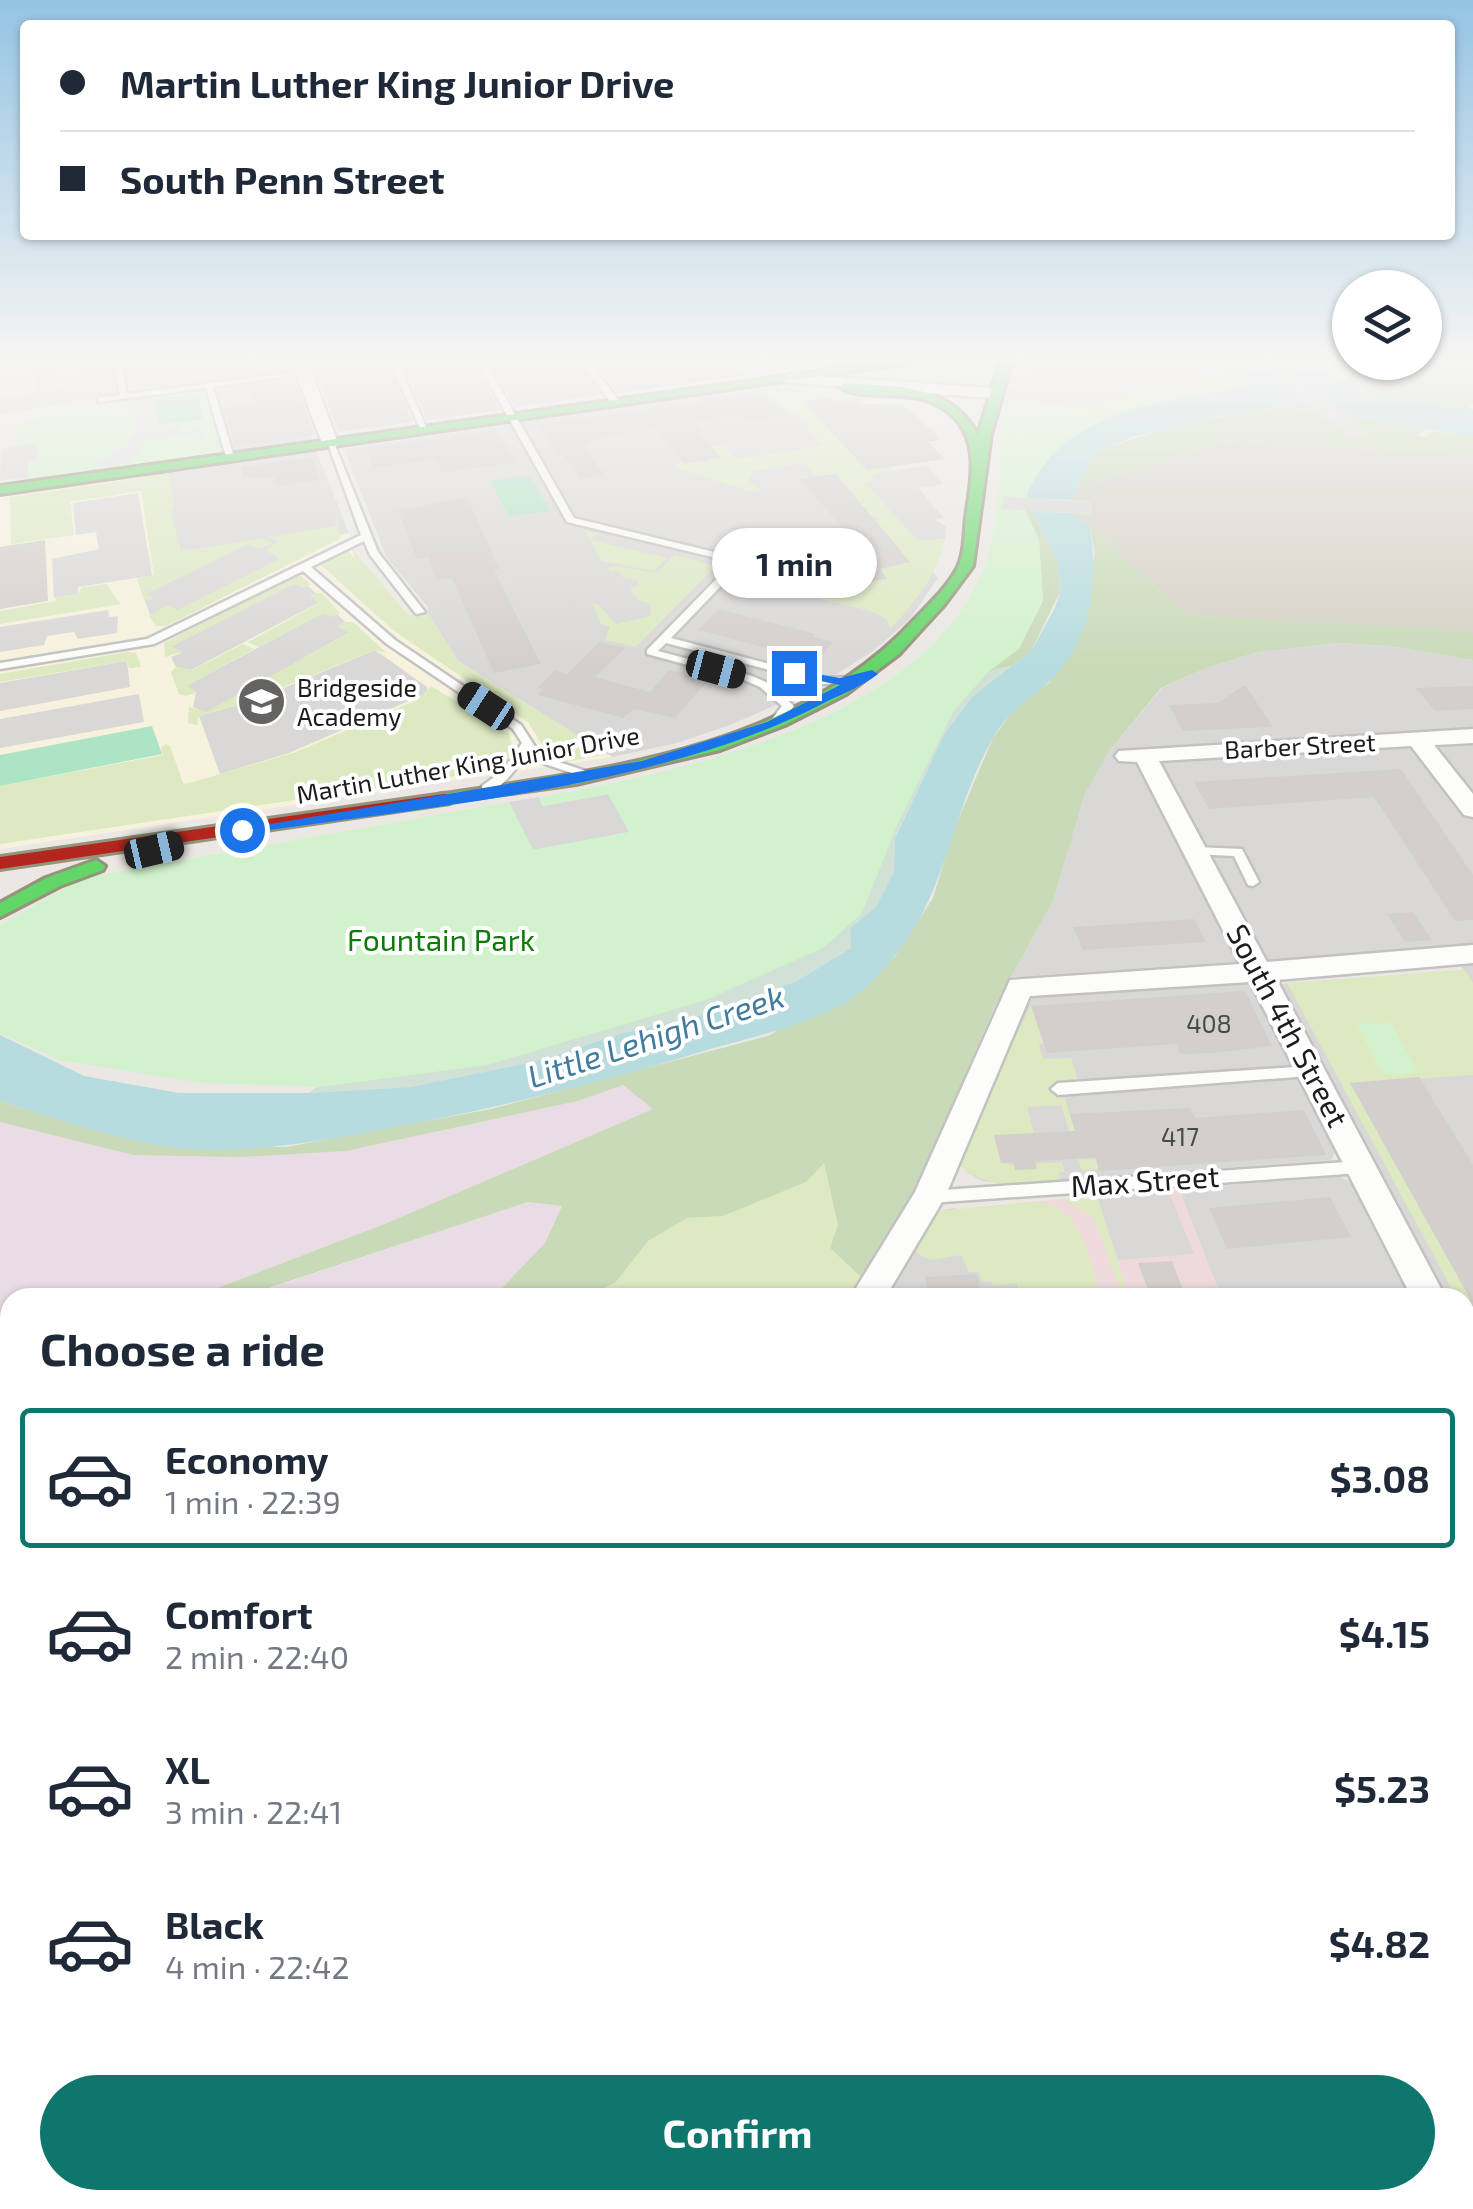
<!DOCTYPE html>
<meta charset="utf-8">
<style>
body{margin:0;font-family:"Exo 2",sans-serif;background:#f6f6f7;color:#1f2937;height:100vh;display:flex;flex-direction:column;font-size:38px;white-space:nowrap}
*{box-sizing:border-box;margin:0}
p{font-size:32px;color:#747a83}
.icon{flex:none;width:55px;height:55px;fill:none;stroke:currentColor;stroke-width:2;stroke-linecap:round;stroke-linejoin:round}
.map{position:relative;flex:1;overflow:hidden}
.details{position:absolute;left:0px;top:1288px;width:1475px;height:922px;display:flex;flex-direction:column;background:#fff;border-radius:30px 30px 0 0;box-shadow:0 2px 8px #0004}
.details>*{flex:none}
.top-card{position:absolute;left:20px;top:20px;width:1435px;height:220px;border-radius:10px;box-shadow:0 2px 8px #0004;display:grid;align-content:center;height:220px;padding:0 40px;background:#fff}
.buttons{position:absolute;left:1332px;top:270px;display:grid;gap:20px}
.buttons a{display:grid;place-items:center;width:110px;height:110px;border-radius:50%;background:#fff;box-shadow:0 2px 8px #0004;font-size:50px}
.end{position:absolute;width:45px;height:45px;margin:-22px;border:12px solid #1a73e8;background:#fff;box-shadow:0 0 0 5px #fff}
.from{border-radius:50%}
.bubble{position:absolute;height:70px;border-radius:35px;background:#fff;box-shadow:0 2px 8px #0004;font-size:32px;font-weight:700;line-height:70px;text-align:center}
.car{position:absolute;width:30px;height:60px;margin:-30px -15px;border-radius:12px;box-shadow:0 0 8px 2px #0007;background:linear-gradient(#222 24%,#8ab4d8 0 40%,#222 0 76%,#8ab4d8 0 86%,#222 0)}
.top-card b{display:flex;align-items:center;gap:35px;height:95px;font-size:38px}
.top-card b+b{border-top:2px solid #e0e1e3}
.top-card i{width:25px;height:25px;background:#1f2937}
ul{padding:0;list-style:none}
li{display:flex;align-items:center;gap:30px;height:140px;margin:0 20px 15px;padding:0 20px;border:5px solid transparent;border-radius:10px}
li div{flex:1}
li b{display:block;font-size:38px}
li em{font-style:normal;font-weight:700}
li.on{border-color:#0f766e}
li>.icon{width:90px;height:90px;stroke-width:1.5}
h2{padding:0 40px;font-size:45px;line-height:120px}
.cta{display:flex;gap:20px;margin-top:auto;padding:20px 40px}
.cta a{flex:1;height:115px;border-radius:60px;background:#0f766e;color:#fff;font-size:40px;font-weight:700;line-height:115px;text-align:center}
.map>svg:first-child{display:block}
</style>
<div class="map">
<svg width="1473" height="2209" viewBox="0 0 1473 2209">
<rect width="100%" height="100%" fill="#ebe8e4"/>
<!-- residential -->
<path fill="#dad8d6" d="M294 378 313 439 232 451 216 387Z
M685 398 825 450 938 578 909 620 873 651 815 688 730 725 677 743 612 757 458 661 428 613V607L387 558 344 449Z
M1339 643 1389 646 1473 660V1358L1465 1342V1298L1442 1297 1279 984 1464 970 1446 948 1011 977 1053 901 1085 794 1108 752 1162 688 1206 668 1258 652Z
M1242 982 1257 989 1336 1151 1331 1160 1010 1184 982 1181 967 1172 990 1084 1033 997Z
M1340 1176 1351 1183 1409 1297H1221L1179 1189Z
M954 1208 1057 1297 878 1298 938 1211Z
M1465 1437H1473V2209H790L787 2200H1465Z
M10 1964V2200H713L715 2209H0V1969Z"/>
<!-- commercial -->
<path fill="#eedada" d="M1179 1189 1221 1297H1057L1030 1202Z"/>
<!-- industrial -->
<path fill="#e9dce5" d="M623 1085 654 1109 387 1223 194 1297 10 1298V1740L0 1744V1122L134 1155 346 1151 578 1101Z
M528 1202 562 1206 545 1243 502 1288 451 1298H241Z"/>
<!-- education -->
<path fill="#f6f2dd" d="M589 358H748L765 377 615 398Z
M144 475 159 575 137 580 349 533 354 550 409 616 458 661 612 757 0 849V496Z"/>
<!-- religious -->
<path fill="#d9d8d6" d="M52 358 56 386 85 382V373L96 372 101 364 111 361 117 396 0 414V398L36 393 35 359Z
M179 358H276L280 371 151 389 135 388 128 381 127 371 190 362 189 359Z
M1042 358H1146L1212 378 1075 407 1004 397 1006 388 1024 384Z
M779 386 833 449 732 461 685 398Z
M646 436 652 444H659L673 464 659 467 664 475 620 481 615 476 618 482 574 488 561 470 640 459 644 464 647 462 636 451 638 457 560 468 545 451 579 446 587 449 585 445 630 439 635 444 637 438Z
M37 443 38 460 28 461 29 477 0 481 1 449Z
M316 450 349 533 333 537 179 614 152 620 137 579 148 576 78 587V594L54 598 52 559 99 549 96 532 76 535 73 503 138 493 152 575H158L144 475Z
M520 455 529 473 483 480 479 474 478 482 489 481 509 518 552 512 557 522 570 531 506 541 500 537 485 539 458 478 455 479 457 484 379 495 375 485 383 482H374L371 476 431 467 436 473 440 472 438 466Z
M926 466 944 484 918 488 944 518 934 519 946 527 945 539 918 541 864 482 871 474Z
M787 489 811 520 798 525H814L831 547 819 549 827 560 814 562 809 555 801 556 805 563 765 570 750 581 735 577 744 563 726 554 734 547 776 543 760 520 772 518 749 517 759 519 725 552 682 542 708 517 723 519 712 515 726 501 739 503 736 497 752 494 757 501 764 500 760 493Z
M552 564 584 623 532 631 514 595 445 607 435 582Z
M736 581 784 593 780 600 791 595 871 614 856 632 841 629 836 633 790 622 792 615 782 620 714 603Z
M293 584 309 587 316 593 311 596 320 602 191 670 176 667 171 657 181 653 170 647Z
M108 610 109 617 118 616 117 633 78 639 74 632 47 636 44 645 0 652V627Z
M323 613 338 615 345 622 338 626 350 632 205 713 193 707 196 692 186 686Z
M375 650 427 687V693L289 753 220 774 199 716 252 701Z
M127 661 130 687 0 711V683Z
M139 694 144 722 0 748V719Z
M609 794 630 832 532 850 509 802 539 797 543 806Z
M1182 862 1201 904 1124 908 1107 865Z
M1473 1085V1136L1465 1137 1441 1098 1449 1097 1444 1086Z
M1169 1192 1194 1254 1118 1260 1097 1197Z
M1356 1245 1381 1297H1233L1231 1294 1260 1291 1256 1280 1227 1282 1218 1256Z"/>
<!-- construction -->
<path fill="#d4d1c5" d="M1219 442 1473 453V634L1185 615 1090 525 1071 513 1092 514 1091 502 1071 500 1077 488Z"/>
<!-- grass -->
<path fill="#dce9c1" d="M1425 358H1471L1330 377 1297 366 1350 361 1425 362Z
M1242 375 1255 384 1179 398 1099 421 1020 413 1015 399 1075 407 1212 378Z
M790 388 899 399 938 411 913 405 890 407 884 401 803 402 867 470 890 467 893 471 872 474 876 480 865 483 918 541 945 539C937 575 915 603 890 629L887 619 871 611 754 583 763 574 783 570 794 587 801 591 886 579 879 568 909 562 889 536 832 542 824 533C847 538 860 532 880 522L874 516 853 520 852 492 833 474 816 477 804 463 753 471 749 481 762 490 753 492 674 467 682 461 708 463 707 447 724 445 735 459 824 446 798 416 760 391Z
M169 474 174 509 171 511 181 551 263 538 273 544 258 549 248 544 146 594 154 599 144 600 137 579 154 575 141 491 70 502 74 535 11 544 10 497Z
M336 517 341 538 166 626H156L149 616 167 605 177 610 279 559 266 550 278 541 267 537 335 526Z
M585 531 597 533 591 540 667 558 654 571 602 561Z
M351 547 409 616 428 613 458 661 608 754 565 762 549 756 528 722 394 631 321 565 346 549 355 559Z
M675 555 716 566 636 647 605 640 610 627 601 624 592 604H598L616 624 651 616 650 603 638 600 630 589 639 585 638 580 623 577 619 571 610 572 608 568 618 566 656 573Z
M294 576H302L311 585 303 588 293 584 172 646 182 652 165 657 164 643Z
M106 584 121 604 0 624V611L56 601V597L78 594 82 587Z
M316 593H322L340 613 334 617 323 613 259 647 248 642 319 603 310 597Z
M345 622H353L387 653 374 650 244 703 199 716 197 725 188 723 189 707 206 712 349 633 337 626Z
M243 644 254 649 187 686 197 692 186 696 179 694 171 672 176 667 192 670Z
M127 652 136 653 141 667 129 668 127 661 0 682V674Z
M431 686 509 734 513 749 507 762 496 770 0 844V786L163 755 161 748 166 744 170 746 183 783 186 784 296 752 417 700Z
M1465 970 1473 983V1075L1351 1083 1471 1300 1465 1301V1298L1456 1297 1287 983Z
M1031 1006 1044 1043 1039 1044 1043 1059 1071 1058 1079 1083 1054 1085 1057 1094 1063 1093 1075 1131 1085 1130 1099 1169 1082 1171 1061 1105 1027 1107 1034 1133 994 1136 1001 1163 1036 1169V1164L1062 1162 1065 1172H1059L1060 1180C1023 1183 987 1192 958 1163L990 1084Z
M824 1162 838 1226 830 1248 861 1277 852 1297 585 1298 615 1283 648 1241 687 1218 723 1216 806 1182Z
M1097 1197 1129 1297H1123L1095 1219 1063 1199Z
M1030 1202C1082 1201 1088 1258 1101 1297H1021L1017 1283 993 1286 991 1281 982 1282 979 1272H969L961 1255 930 1260 907 1248 929 1216 938 1211Z"/>
<!-- forest -->
<path fill="#c9dab8" d="M1473 358V404L1466 408 1365 393 1330 377Z
M1278 407 1315 409 1348 436 1367 433 1345 415 1421 427 1425 430 1416 435 1423 438 1434 431 1473 437V453L1219 442 1077 488 1094 454C1154 428 1214 417 1278 407Z
M1025 510 1032 511 1057 560 1061 590 1031 651 1012 666 985 672 1043 601 1039 540Z
M1090 525 1185 615 1460 630 1473 634V660L1389 646 1339 643 1258 652 1206 668 1161 688 1109 751 1085 794 1053 901 995 1006 910 1201 861 1277 830 1248 838 1225 824 1163 806 1182 723 1216 687 1218 648 1241 615 1283 585 1297H451L502 1288 545 1243 562 1206 528 1202 241 1297H194L387 1223 653 1109 623 1085 578 1101 346 1151 240 1157 134 1155 0 1122V1101L92 1130 170 1147H286L491 1109 768 1036 894 958 933 898 953 832 993 738 1018 704 1049 683 1095 555Z"/>
<!-- wetland -->
<path fill="#d2e1d6" d="M1012 666 973 696 945 733 895 837 894 871 876 907 850 928 851 948 797 981 707 1014 623 1033 534 1062 410 1087 309 1093 330 1076 889 788 985 672Z"/>
<!-- park -->
<path fill="#d2f2cd" d="M962 358H993L982 386 838 379 842 374Z
M204 389 221 450 218 454 29 481 28 461 38 459 37 444 16 446 15 430 25 429 24 421 43 418 42 409Z
M1015 399 1091 411 1099 421C1067 441 1039 461 1026 498L1003 497V509L1025 510 1039 540 1043 601 1019 649 988 672 953 712 897 825 862 913 823 948 706 1000 487 1065 320 1087 202 1083 60 1060 0 1033V926L82 878 509 802 533 850 629 832 608 794 542 806 539 797C683 772 933 720 986 561 1002 512 999 453 1004 402H1015Z
M1392 1023 1418 1073 1383 1075 1357 1024Z"/>
<!-- pitch -->
<path fill="#ade4c5" d="M198 394 203 419 159 425 154 399Z
M530 475 550 511 509 517 490 481Z
M152 726 162 754 0 786V755Z"/>
<!-- plaza -->
<path fill="#dfdfe3" d="M154 399 160 425 178 426 180 432 200 429 205 443 197 444 199 438 192 435 147 440 140 446 141 452 126 460 133 462 98 467 102 461 125 447 135 432 133 414 121 402Z"/>
<!-- water -->
<path fill="#b6dcdf" d="M1198 358H1274L1316 369 1365 393 1473 409V437L1315 409 1279 407 1220 416 1132 437 1094 454 1071 500 1026 498C1060 406 1173 401 1254 384L1242 375Z
M1032 511 1071 513 1090 525C1098 578 1093 640 1051 680 1029 701 1010 709 993 738 952 808 947 894 894 957 881 974 856 998 838 1007 790 1031 744 1038 694 1054 592 1085 491 1109 386 1129 315 1142 240 1156 168 1147 111 1139 55 1118 0 1101V1035L84 1076 179 1093H309L410 1087 534 1062 623 1033 707 1014 797 981 851 948 850 928 876 907 894 871 895 838 945 733 973 696 1031 651 1054 610 1061 590 1057 560Z"/>
<!-- pier -->
<path fill="#d7d7d5" d="M1253 358H1273L1368 434 1348 436Z
M1003 496 1091 502 1092 514 1003 509Z"/>
<!-- building -->
<path fill="#d3cfcd" d="M336 358H384L413 422 338 432 317 375H321L317 360Z
M400 358H471L500 410 427 420Z
M487 358H574L601 395 515 407Z
M614 358H674L679 363 725 358 748 375 618 393 593 361Z
M294 379 315 435 235 446 224 408 253 404 248 386Z
M763 393 790 415 748 421 743 415 692 422 721 458 684 464 657 429 613 435 584 444 604 475 580 479 564 455H557L540 424Z
M831 397 836 402 856 400 862 404 903 405 936 434 940 440 928 442 945 459 867 470 802 401Z
M496 430 515 462 442 473 437 460 373 467 366 449Z
M312 457 320 480 276 486 274 477H243L241 467Z
M836 474 910 562 880 569 887 579 820 588 807 569 868 557 800 479Z
M467 497 499 569 494 570 541 664 494 673 452 578 437 580 429 557 417 559 398 510Z
M45 540 48 601 0 609V547Z
M718 609 816 634 813 637 833 642 817 661 698 630Z
M599 642 625 648 595 677 650 692 669 670 697 677 694 681 705 684 675 718 634 709 623 718 538 695 544 689 537 688 555 670 567 674Z
M1245 685 1273 727 1183 731 1169 705 1217 703Z
M1473 686V709L1435 711 1416 688Z
M1401 769 1473 875V920L1455 921 1374 797 1209 809 1194 782Z
M1413 912 1432 940 1405 942 1387 914Z
M1194 919 1206 942 1083 950 1073 927Z
M1245 991 1272 1046 1214 1053 1181 1054 1176 1044 1047 1053 1031 1006Z
M1419 1077 1473 1165V1304L1350 1083Z
M1190 1108 1195 1118 1304 1110 1326 1155 1099 1171 1096 1158 1035 1161 1037 1169 1015 1170 1013 1162 1001 1163 994 1135 1075 1131 1070 1114Z
M1330 1197 1351 1237 1227 1249 1209 1208Z
M1172 1261 1186 1298H1151L1138 1263Z
M977 1274 982 1298H929L925 1277Z"/>
<g fill="none" stroke-linecap="round" stroke-linejoin="round">
<defs>
<path id="lane" d="M113 358H121L127 394 304 371 308 373 213 387 234 457 230 460 226 457 206 388 98 402V398L120 395Z
M388 358H396L428 432 421 430Z
M475 358H483L574 518 743 559V563L671 638 823 678 854 677 858 678V682L823 684 666 643 658 651 752 676 768 683 794 706 782 721 778 722 772 719 782 706 760 687 744 680 647 654V650L733 562 567 522Z
M578 358H586L619 401V405H613Z
M327 441 334 443 378 552 425 612 416 614 370 555 364 541 311 567 395 640 521 725 541 756 586 771V775H578L533 760 527 752C516 768 503 791 482 792V786L504 770 522 743 513 729 387 644 303 571 154 644 0 669V663L147 639 361 535Z
M1195 847 1242 849 1259 882 1253 886 1248 885 1234 856 1191 854 1189 851Z
M1310 1066 1317 1071 1310 1076 1058 1095 1051 1089 1058 1083Z
M1361 1161 1367 1163 1369 1167 1367 1171 1361 1173 929 1203 923 1202 921 1197 923 1192 929 1191Z
M1473 1617V1637L1465 1638V1618Z
M1473 1889V1911L1465 1912V1890Z
M10 2185V2200H22L19 2207 0 2209V2189Z
M429 2200H455L457 2209H431Z
M583 2200H624L620 2209H579Z
M1047 2200H1073L1077 2209H1051Z"/>
<path id="street" d="M290 358H306L338 443 336 447 322 443Z
M789 374 991 388 999 393 991 398 783 382 781 379Z
M1473 729V743L1434 745 1473 794V817L1464 815 1411 746 1159 761 1267 962 1473 945V963L1277 980 1446 1298H1412L1250 982 1030 996 945 1197 885 1298H850L915 1192 1010 980 1240 964 1137 762 1119 761 1115 756 1119 751Z
M1465 1351 1473 1354V1398L1465 1395Z"/>
<path id="fast" d="M915 358H945L0 494V486Z
M1001 358H1013L991 434 973 566 944 605 899 654 846 694 785 725 720 750 576 784 438 803V795L444 794C607 770 795 748 913 621 928 605 947 588 957 569 965 554 964 534 966 517 971 483 980 444 954 417 919 382 871 405 839 387L845 383C898 387 949 383 978 435Z
M96 860 105 866 103 870 60 886 0 917V903L46 878Z
M1473 1404V1428L1465 1429V1405Z
M10 1923V1957L0 1961V1927Z"/>
<path id="slow" d="M731 2200H769L771 2209H733Z"/>
<path id="jam" d="M444 794 450 795V803L0 869V857Z"/>
</defs>
<!-- lane casing -->
<use href="#lane" stroke="#c3c2c0" stroke-width="5"/>
<!-- street casing -->
<use href="#street" stroke="#c3c2c0" stroke-width="5"/>
<!-- fast casing -->
<use href="#fast" stroke="#95937c" stroke-width="6"/>
<!-- slow casing -->
<use href="#slow" stroke="#95937c" stroke-width="6"/>
<!-- jam casing -->
<use href="#jam" stroke="#95937c" stroke-width="6"/>
<!-- lane -->
<use href="#lane" fill="#fcfcfb" fill-rule="evenodd"/>
<!-- street -->
<use href="#street" fill="#fcfcfb" fill-rule="evenodd"/>
<!-- fast -->
<use href="#fast" fill="#63d668" fill-rule="evenodd"/>
<!-- slow -->
<use href="#slow" fill="#ff974d" fill-rule="evenodd"/>
<!-- jam -->
<use href="#jam" fill="#b3261e" fill-rule="evenodd"/>
</g>
<!-- sky -->
<linearGradient id="sky" x2="0" y2="1"><stop stop-color="#94c4e4"/><stop offset="0.54" stop-color="#f6f5f3"/><stop offset="1" stop-color="#f6f5f3" stop-opacity="0"/></linearGradient>
<rect width="1473" height="667" fill="url(#sky)"/>
<!-- route -->
<path fill="#1a73e8" d="M794 670 840 678 872 670 878 674C861 687 837 696 818 706 655 789 423 807 242 834L235 830 642 761 767 722 840 685 790 675Z"/>
<!-- icons -->
<defs>
<symbol id="school-disc" viewBox="-11 -11 22 22"><circle r="9.5" fill="#646362" stroke="#fff"/><path d="M0-5L7-2L0 1L-7-2ZM-4 1L0 2.5L4 1V4Q0 6-4 4Z" fill="#fff"/></symbol>
</defs>
<g fill-rule="evenodd">
<use href="#school-disc" x="234" y="674" width="55" height="55"/>
</g>
<g text-anchor="middle" stroke-width="8" stroke-linejoin="round" paint-order="stroke">
<!-- far-poi labels -->
<g font-size="25" fill="#1c1c1c" stroke="#fff" text-anchor="start">
<text x="297" y="697">Bridgeside<tspan x="297" dy="29">Academy</tspan></text>
</g>
<!-- far-street labels -->
<g font-size="25" fill="#1c1c1c" stroke="#fff">
<text transform="translate(1300 746) rotate(-3)" y="9">Barber Street</text>
<text transform="translate(468 765) rotate(-10)" y="9">Martin Luther King Junior Drive</text>
</g>
<!-- number labels -->
<g font-size="25" fill="#4a4948">
<text x="1209" y="1033">408</text>
<text x="1180" y="1146">417</text>
</g>
<!-- park labels -->
<g font-size="30" fill="#0d7b08" stroke="#fff">
<text x="441" y="951">Fountain Park</text>
</g>
<!-- street labels -->
<g font-size="30" fill="#1c1c1c" stroke="#fff">
<text transform="translate(1287 1026) rotate(62)" y="10">South 4th Street</text>
<text transform="translate(1145 1182) rotate(-4)" y="10">Max Street</text>
</g>
<!-- water labels -->
<g font-size="32" font-style="italic" fill="#417b9d" stroke="#fff">
<text transform="translate(656 1037) rotate(-18)" y="11">Little Lehigh Creek</text>
</g>
</g>
</svg>
<div class="buttons">
<a><svg class="icon" aria-label="layers" viewBox="0 0 24 24"><path d="M12 4l9 5-9 5-9-5zM3 14l9 5 9-5"/></svg></a>
</div>
<i class="end from" style="left:242px;top:830px"></i>
<i class="end" style="left:794px;top:673px"></i>
<div class="bubble" style="left:712px;top:528px;width:165px">1 min</div>
<i class="car" style="left:716px;top:669px;rotate:105deg"></i>
<i class="car" style="left:486px;top:706px;rotate:303deg"></i>
<i class="car" style="left:154px;top:850px;rotate:77deg"></i>
<div class="top-card">
<b><i class="from"></i>Martin Luther King Junior Drive</b>
<b><i></i>South Penn Street</b>
</div>
<section class="details">
<h2>Choose a ride</h2>
<ul>
<li class="on"><svg class="icon" aria-label="car" viewBox="0 0 24 24"><path d="M5 17H2v-5l4-1 3-4h7l3 4 3 1v5h-3M9 17h6M6 11h13"/><circle cx="7" cy="17" r="2"/><circle cx="17" cy="17" r="2"/></svg><div><b>Economy</b><p>1 min · 22:39</p></div><em>$3.08</em></li>
<li><svg class="icon" aria-label="car" viewBox="0 0 24 24"><path d="M5 17H2v-5l4-1 3-4h7l3 4 3 1v5h-3M9 17h6M6 11h13"/><circle cx="7" cy="17" r="2"/><circle cx="17" cy="17" r="2"/></svg><div><b>Comfort</b><p>2 min · 22:40</p></div><em>$4.15</em></li>
<li><svg class="icon" aria-label="car" viewBox="0 0 24 24"><path d="M5 17H2v-5l4-1 3-4h7l3 4 3 1v5h-3M9 17h6M6 11h13"/><circle cx="7" cy="17" r="2"/><circle cx="17" cy="17" r="2"/></svg><div><b>XL</b><p>3 min · 22:41</p></div><em>$5.23</em></li>
<li><svg class="icon" aria-label="car" viewBox="0 0 24 24"><path d="M5 17H2v-5l4-1 3-4h7l3 4 3 1v5h-3M9 17h6M6 11h13"/><circle cx="7" cy="17" r="2"/><circle cx="17" cy="17" r="2"/></svg><div><b>Black</b><p>4 min · 22:42</p></div><em>$4.82</em></li>
</ul>
<div class="cta"><a>Confirm</a></div>
</section>
</div>
